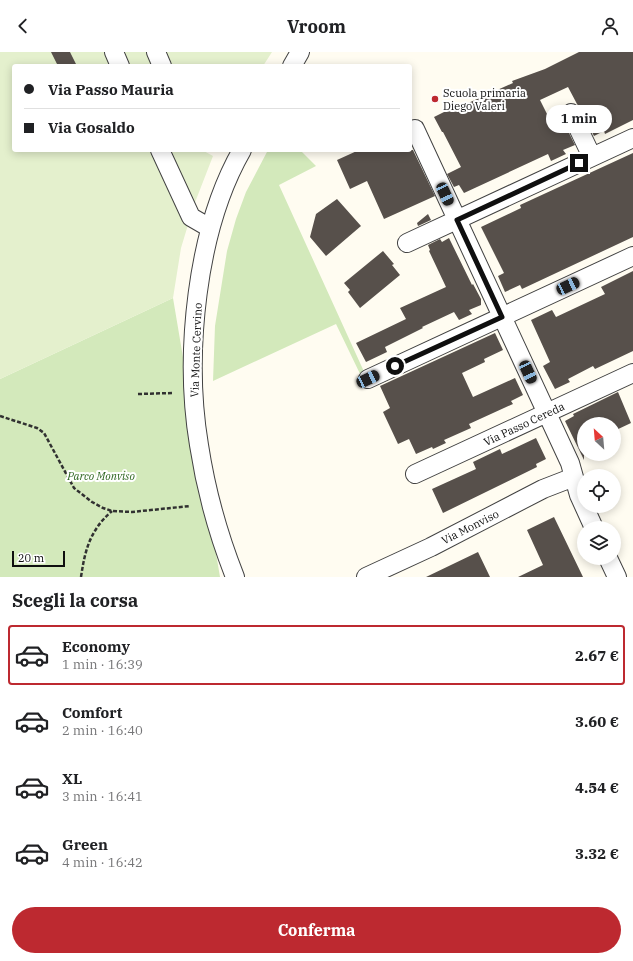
<!DOCTYPE html>
<html lang="it">
<meta charset="utf-8">
<style>
body{margin:0;font-family:"IBM Plex Serif",serif;background:#f2f2f2;color:#202124;height:100vh;display:flex;flex-direction:column;font-size:15px;white-space:nowrap}
*{box-sizing:border-box;margin:0}
p{font-size:13px;color:#757577}
.icon{flex:none;width:22px;height:22px;fill:none;stroke:currentColor;stroke-width:2;stroke-linecap:round;stroke-linejoin:round}
.map{position:relative;height:525px;overflow:hidden}
.drawer{display:flex;flex-direction:column;background:#fff;flex:1}
.drawer>*{flex:none}
.banner{position:absolute;left:12px;top:12px;width:400px;height:88px;border-radius:4px;box-shadow:0 2px 10px #0003;display:grid;align-content:center;height:88px;padding:0 12px;background:#fff}
.needle{width:26px;rotate:334deg}
.fabs{position:absolute;left:577px;top:365px;display:grid;gap:8px}
.fabs a{display:grid;place-items:center;width:44px;height:44px;border-radius:50%;background:#fff;box-shadow:0 2px 10px #0003;font-size:20px}
.scale{position:absolute;left:12px;bottom:10px;width:53px;box-sizing:border-box;padding-left:4px;border:2px solid #0f0f0f;border-top:0;font-size:11px;line-height:14px;white-space:nowrap;color:#0f0f0f;-webkit-text-stroke:3px #fff;paint-order:stroke}
.end{position:absolute;width:18px;height:18px;margin:-9px;border:5px solid #0f0f0f;background:#fff;box-shadow:0 0 0 2px #fff}
.from{border-radius:50%}
.bubble{position:absolute;height:28px;border-radius:14px;background:#fff;box-shadow:0 2px 10px #0003;font-size:13px;font-weight:700;line-height:28px;text-align:center}
.car{position:absolute;width:12px;height:24px;margin:-12px -6px;border-radius:5px;box-shadow:0 0 3px 1px #0007;background:linear-gradient(#222 24%,#8ab4d8 0 40%,#222 0 76%,#8ab4d8 0 86%,#222 0)}
.banner b{display:flex;align-items:center;gap:14px;height:38px;font-size:15px}
.banner b+b{border-top:1px solid #e0e0e0}
.banner i{width:10px;height:10px;background:#202124}
ul{padding:0;list-style:none}
li{display:flex;align-items:center;gap:12px;height:60px;margin:0 8px 6px;padding:0 4px;border:2px solid transparent;border-radius:4px}
li div{flex:1}
li b{display:block;font-size:15px}
li em{font-style:normal;font-weight:700}
li.current{border-color:#bd2930}
li>.icon{width:36px;height:36px;stroke-width:1.5}
h2{padding:0 12px;font-size:18px;line-height:48px}
.cta{display:flex;gap:8px;margin-top:auto;padding:8px 12px}
.cta a{flex:1;height:46px;border-radius:24px;background:#bd2930;color:#fff;font-size:16px;font-weight:700;line-height:46px;text-align:center}
header{display:flex;justify-content:space-between;align-items:center;height:52px;padding:0 12px;background:#fff;font-size:18px;font-weight:700}
.map>svg:first-child{display:block}
</style>
<header><svg class="icon" aria-label="back" viewBox="0 0 24 24"><path d="M15 5l-7 7 7 7"/></svg>Vroom<svg class="icon" aria-label="person" viewBox="0 0 24 24"><circle cx="12" cy="8" r="4"/><path d="M4 21q1-7 8-7t8 7"/></svg></header>
<div class="map">
<svg width="633" height="525" viewBox="0 0 633 525">
<rect width="100%" height="100%" fill="#fffcf1"/>
<!-- green -->
<path fill="#d3e9bb" d="M268 98H300L316 114 279 133 366 324 362 326 336 272 213 329 215 274 227 199 236 167 246 140Z
M173 246 220 525H0V327Z"/>
<!-- pitch -->
<path fill="#e4f0cd" d="M0 0H272L263 14H14V98H202L213 104 194 153 181 196 173 246 0 327Z"/>
<!-- building -->
<path fill="#57504b" d="M51 0H70L77 14H58Z
M579 0H633V68L605 82 604 79 594 84 580 56 577 52 568 35 540 48 553 74 563 69 575 93 563 98 566 102 551 109 548 102 464 141 459 133 454 135 447 122 461 115 443 80H442L434 65 456 54 457 56 513 31 512 29 545 17Z
M359 98H413L435 144 384 167 367 129 350 137 337 108Z
M633 101V185L522 237 520 233 505 240 498 224 504 221 481 175 521 156 520 153Z
M337 147 361 174 326 204 310 185 316 162Z
M428 162 431 168 418 174 417 171Z
M449 186 472 233 473 232 481 247V253L469 258 472 262 459 268 454 260 422 275 423 276 385 295 387 300 366 310 356 291 406 267 400 256 446 235 429 199 430 198 428 193 440 187 442 190Z
M383 199 394 212 392 213 400 223 360 256 348 240 350 238 344 231Z
M633 219V299L595 317 593 314 568 327 570 330 555 337 543 314 550 310 531 268 552 258 556 265 605 242 601 235Z
M495 281 503 298 484 307 485 310 462 321 473 345 515 326 523 343 511 349 513 352 469 372 471 376 444 388 446 391 433 397 432 395 416 402 409 387 398 392 383 360 390 356 380 334Z
M618 340 631 371 614 379V372H584V408L565 369 574 364 573 362Z
M536 386 546 407 536 412 537 415 443 461 432 437 476 417 473 410 500 397 502 402Z
M554 465 583 525H518L543 513 527 478Z
M478 500 490 525H426Z"/>
<g fill="none" stroke-linecap="round" stroke-linejoin="round">
<defs>
<path id="minor" d="M114 0 120 14
M156 0 162 14
M292 14 300 0
M571 61 592 105
M415 77 570 411 579 443 584 454
M160 98 191 165 210 176
M407 191 633 86
M368 327 633 204
M415 422 633 321
M584 454 594 476
M608 506 617 525
M235 525C218 482 206 439 199 393 184 303 196 178 242 98
M366 525 431 495 543 437 574 425"/>
</defs>
<!-- minor casing -->
<use href="#minor" stroke="#424242" stroke-width="20"/>
<!-- path -->
<path stroke="#313131" stroke-width="2.5" stroke-dasharray="4 2" stroke-linecap="butt" d="M138 342 173 341
M0 364 37 376 44 381 74 436 92 450 103 456 112 459 132 460 190 454
M81 525C85 498 90 478 112 459"/>
<!-- minor -->
<use href="#minor" stroke="#fff" stroke-width="18"/>
</g>
<g fill="none" stroke-linecap="round" stroke-linejoin="round">
<!-- route -->
<path stroke="#0f0f0f" stroke-width="5" d="M395 314 502 265 457 168 579 111"/>
</g>
<!-- markers -->
<circle fill="#bd2930" stroke="#fff" stroke-width="1.5" cx="435" cy="47" r="4"/>
<g text-anchor="middle" stroke-width="4" stroke-linejoin="round" paint-order="stroke">
<!-- poi labels -->
<g font-size="11" fill="#0f0f0f" stroke="#fff" text-anchor="start">
<text x="443" y="45">Scuola primaria<tspan x="443" dy="13">Diego Valeri</tspan></text>
</g>
<!-- street labels -->
<g font-size="11" fill="#0f0f0f" stroke="#fff">
<text transform="translate(196 298) rotate(-88)" y="4">Via Monte Cervino</text>
<text transform="translate(524 372) rotate(-25)" y="4">Via Passo Cereda</text>
<text transform="translate(470 475) rotate(-27)" y="4">Via Monviso</text>
</g>
<!-- park labels -->
<g font-size="11" font-style="italic" fill="#2e6620" stroke="#fff">
<text x="101" y="428">Parco Monviso</text>
</g>
</g>
</svg>
<div class="fabs">
<a><svg class="needle" viewBox="-14 -14 28 28"><path d="M0-13l5 13h-10z" fill="#e53935"/><path d="M0 13l5-13h-10z" fill="#757577"/></svg></a>
<a><svg class="icon" aria-label="locate" viewBox="0 0 24 24"><circle cx="12" cy="12" r="6"/><path d="M12 2v4M12 18v4M2 12h4M18 12h4"/></svg></a>
<a><svg class="icon" aria-label="layers" viewBox="0 0 24 24"><path d="M12 4l9 5-9 5-9-5zM3 14l9 5 9-5"/></svg></a>
</div>
<div class="scale">20 m</div>
<i class="end from" style="left:395px;top:314px"></i>
<i class="end" style="left:579px;top:111px"></i>
<div class="bubble" style="left:546px;top:53px;width:66px">1 min</div>
<i class="car" style="left:445px;top:142px;rotate:155deg"></i>
<i class="car" style="left:568px;top:234px;rotate:65deg"></i>
<i class="car" style="left:528px;top:320px;rotate:155deg"></i>
<i class="car" style="left:368px;top:327px;rotate:65deg"></i>
<div class="banner">
<b><i class="from"></i>Via Passo Mauria</b>
<b><i></i>Via Gosaldo</b>
</div>
</div>
<section class="drawer">
<h2>Scegli la corsa</h2>
<ul>
<li class="current"><svg class="icon" aria-label="car" viewBox="0 0 24 24"><path d="M5 17H2v-5l4-1 3-4h7l3 4 3 1v5h-3M9 17h6M6 11h13"/><circle cx="7" cy="17" r="2"/><circle cx="17" cy="17" r="2"/></svg><div><b>Economy</b><p>1 min · 16:39</p></div><em>2.67 €</em></li>
<li><svg class="icon" aria-label="car" viewBox="0 0 24 24"><path d="M5 17H2v-5l4-1 3-4h7l3 4 3 1v5h-3M9 17h6M6 11h13"/><circle cx="7" cy="17" r="2"/><circle cx="17" cy="17" r="2"/></svg><div><b>Comfort</b><p>2 min · 16:40</p></div><em>3.60 €</em></li>
<li><svg class="icon" aria-label="car" viewBox="0 0 24 24"><path d="M5 17H2v-5l4-1 3-4h7l3 4 3 1v5h-3M9 17h6M6 11h13"/><circle cx="7" cy="17" r="2"/><circle cx="17" cy="17" r="2"/></svg><div><b>XL</b><p>3 min · 16:41</p></div><em>4.54 €</em></li>
<li><svg class="icon" aria-label="car" viewBox="0 0 24 24"><path d="M5 17H2v-5l4-1 3-4h7l3 4 3 1v5h-3M9 17h6M6 11h13"/><circle cx="7" cy="17" r="2"/><circle cx="17" cy="17" r="2"/></svg><div><b>Green</b><p>4 min · 16:42</p></div><em>3.32 €</em></li>
</ul>
<div class="cta"><a>Conferma</a></div>
</section>
